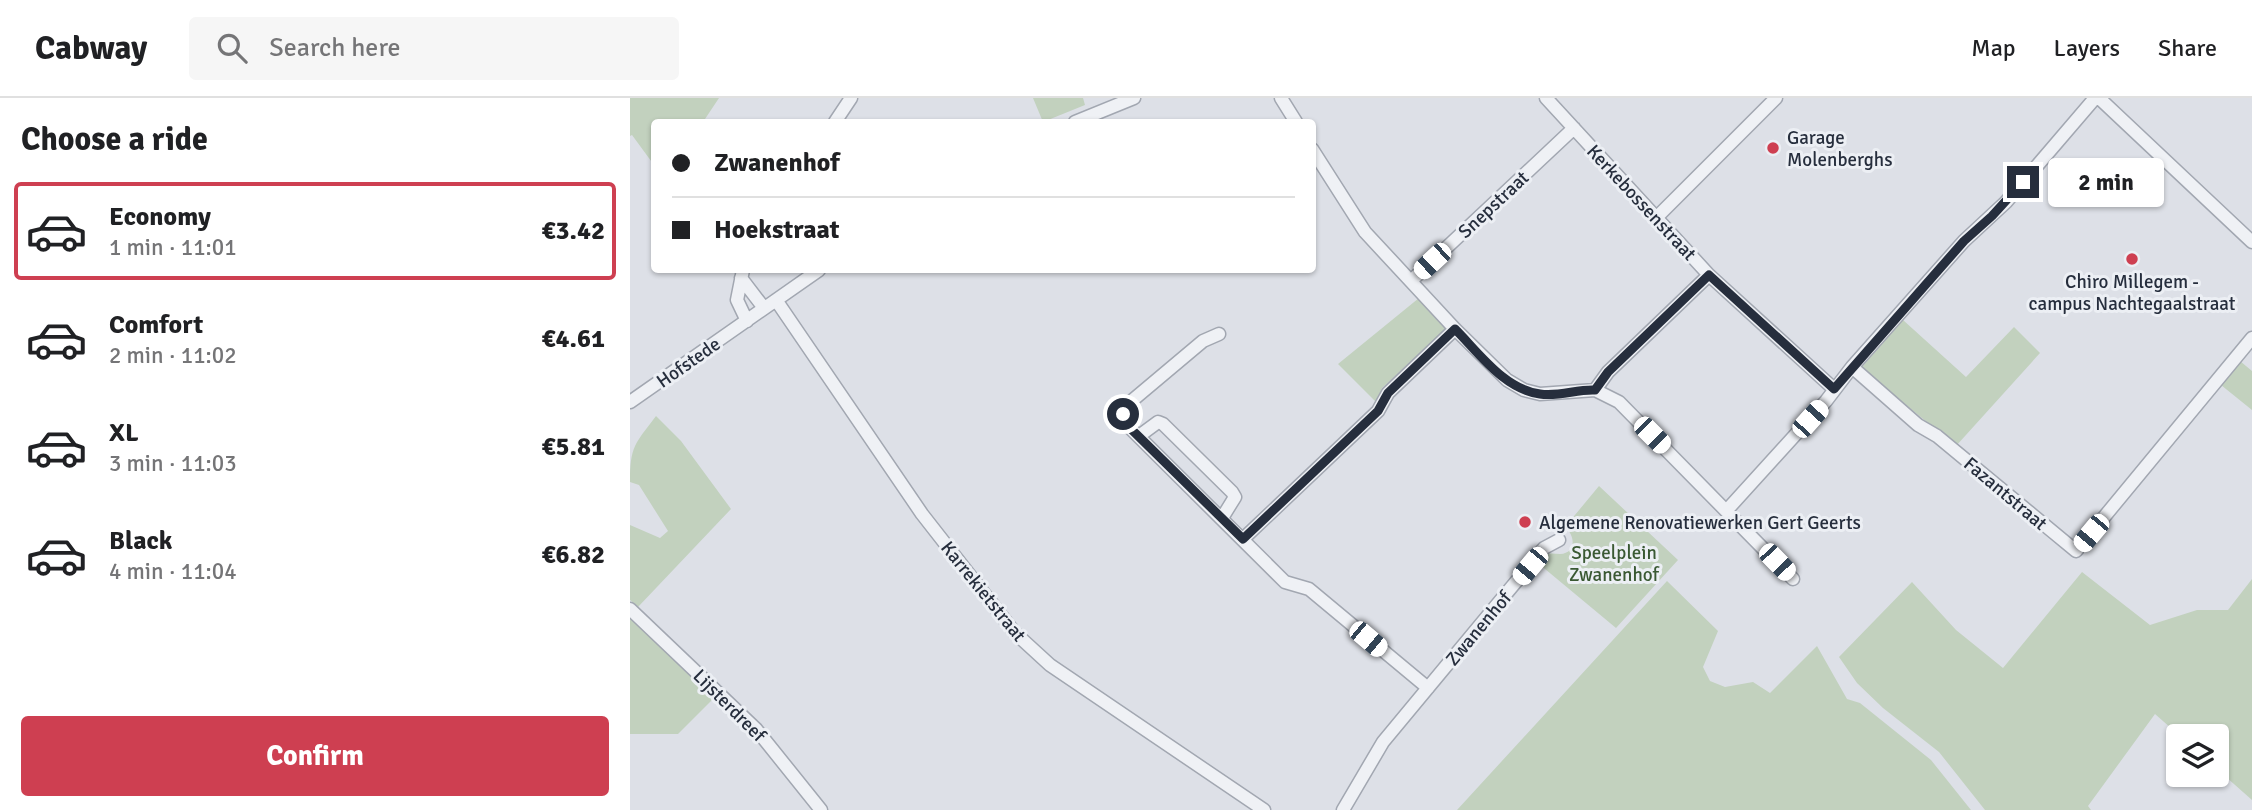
<!DOCTYPE html>
<meta charset="utf-8">
<style>
body{margin:0;font-family:Signika,sans-serif;background:#f6f6f6;color:#202124;height:100vh;display:flex;flex-direction:column;font-size:26px;white-space:nowrap}
*{box-sizing:border-box;margin:0}
p{font-size:23px;color:#757577}
.icon{flex:none;width:38px;height:38px;fill:none;stroke:currentColor;stroke-width:2;stroke-linecap:round;stroke-linejoin:round}
.map{position:relative;flex:1;overflow:hidden}
.drawer{display:flex;flex-direction:column;background:#fff;width:630px}
.drawer>*{flex:none}
.hud{position:absolute;left:21px;top:21px;width:665px;height:154px;border-radius:7px;box-shadow:0 2px 5px #0004;display:grid;align-content:center;height:154px;padding:0 21px;background:#fff}
.tools{position:absolute;left:1536px;top:626px;display:grid;gap:14px}
.tools a{display:grid;place-items:center;width:63px;height:63px;border-radius:7px;background:#fff;box-shadow:0 2px 5px #0004;font-size:35px}
.end{position:absolute;width:32px;height:32px;margin:-16px;border:9px solid #262e3d;background:#fff;box-shadow:0 0 0 4px #fff}
.from{border-radius:50%}
.bubble{position:absolute;height:49px;border-radius:7px;background:#fff;box-shadow:0 2px 5px #0004;font-size:23px;font-weight:800;line-height:49px;text-align:center}
.car{position:absolute;width:21px;height:42px;margin:-21px -10px;border-radius:9px;box-shadow:0 0 5px 2px #0007;background:linear-gradient(#fff 24%,#345 0 40%,#fff 0 76%,#345 0 86%,#fff 0)}
.hud b{display:flex;align-items:center;gap:24px;height:66px;font-size:26px}
.hud b+b{border-top:2px solid #e0e0e0}
.hud i{width:18px;height:18px;background:#202124}
ul{padding:0;list-style:none}
li{display:flex;align-items:center;gap:21px;height:98px;margin:0 14px 10px;padding:0 7px;border:4px solid transparent;border-radius:7px}
li div{flex:1}
li b{display:block;font-size:26px}
li em{font-style:normal;font-weight:800}
li.selected{border-color:#ce3f51}
li>.icon{width:63px;height:63px;stroke-width:1.5}
h2{padding:0 21px;font-size:32px;line-height:84px}
.button{display:flex;gap:14px;margin-top:auto;padding:14px 21px}
.button a{flex:1;height:80px;border-radius:7px;background:#ce3f51;color:#fff;font-size:28px;font-weight:800;line-height:80px;text-align:center}
header{display:flex;align-items:center;gap:42px;box-sizing:border-box;height:98px;padding:0 35px;background:#fff;border-bottom:2px solid #e0e0e0}
header strong{font-size:33px}
nav{display:flex;gap:38px;margin-inline-start:auto;font-size:24px}
.search{width:490px;height:63px;background:#f6f6f6;display:flex;align-items:center;gap:18px;box-sizing:border-box;padding:0 24px;border-radius:7px;color:#757577;font-size:26px}
main{display:flex;flex:1;min-height:0}
.map>svg:first-child{display:block}
</style>
<header>
<strong>Cabway</strong>
<div class="search"><svg class="icon" aria-label="search" viewBox="0 0 24 24"><circle cx="10" cy="10" r="6"/><path d="M15 15l6 6"/></svg>Search here</div>
<nav><a>Map</a><a>Layers</a><a>Share</a></nav>
</header>
<main>
<section class="drawer">
<h2>Choose a ride</h2>
<ul>
<li class="selected"><svg class="icon" aria-label="car" viewBox="0 0 24 24"><path d="M5 17H2v-5l4-1 3-4h7l3 4 3 1v5h-3M9 17h6M6 11h13"/><circle cx="7" cy="17" r="2"/><circle cx="17" cy="17" r="2"/></svg><div><b>Economy</b><p>1 min · 11:01</p></div><em>€3.42</em></li>
<li><svg class="icon" aria-label="car" viewBox="0 0 24 24"><path d="M5 17H2v-5l4-1 3-4h7l3 4 3 1v5h-3M9 17h6M6 11h13"/><circle cx="7" cy="17" r="2"/><circle cx="17" cy="17" r="2"/></svg><div><b>Comfort</b><p>2 min · 11:02</p></div><em>€4.61</em></li>
<li><svg class="icon" aria-label="car" viewBox="0 0 24 24"><path d="M5 17H2v-5l4-1 3-4h7l3 4 3 1v5h-3M9 17h6M6 11h13"/><circle cx="7" cy="17" r="2"/><circle cx="17" cy="17" r="2"/></svg><div><b>XL</b><p>3 min · 11:03</p></div><em>€5.81</em></li>
<li><svg class="icon" aria-label="car" viewBox="0 0 24 24"><path d="M5 17H2v-5l4-1 3-4h7l3 4 3 1v5h-3M9 17h6M6 11h13"/><circle cx="7" cy="17" r="2"/><circle cx="17" cy="17" r="2"/></svg><div><b>Black</b><p>4 min · 11:04</p></div><em>€6.82</em></li>
</ul>
<div class="button"><a>Confirm</a></div>
</section>
<div class="map">
<svg width="1622" height="712" viewBox="0 0 1622 712">
<rect width="100%" height="100%" fill="#dde0e7"/>
<!-- green -->
<path fill="#c2d1be" d="M0 0H89L73 24H24V67L2 37 0 38Z
M403 0H453L455 7 413 24Z
M789 200 817 231 752 290 746 304 708 266Z
M1273 222 1336 279 1384 229 1410 255 1326 348 1231 270Z
M1610 263 1622 273V312L1591 287Z
M26 318 51 343 101 411 8 509 0 502V427L30 440 38 433 9 387 0 384C0 348 5 346 26 318Z
M969 388 1048 462 986 530 909 466 917 456C922 455 926 456 930 456 947 455 945 437 935 429Z
M1452 474 1520 527 1567 512H1598L1622 481V702L1587 671V639H1551L1525 616 1458 708 1461 712H1355L1309 654 1253 610 1227 585 1209 559 1282 484 1326 532 1373 570Z
M1037 483 1088 533 1073 569 1080 583 1095 589 1123 584 1140 595 1187 548 1217 601 1230 605 1301 662 1341 712H827Z
M0 520 86 598 48 636H0Z"/>
<g fill="none" stroke-linecap="round" stroke-linejoin="round">
<defs>
<path id="minor" d="M651 0 666 24
M916 0 1079 177 1204 291
M1469 0 1622 144
M205 24 221 0
M445 24 504 0
M682 51 735 134 825 231 877 282 894 292 910 296 965 292 989 304 1163 481
M1027 119 1146 0
M113 172 107 202 117 223
M111 180 134 210
M782 182 944 30
M146 202 292 416 385 535 420 567 634 712
M589 236 573 243 498 306 493 316 497 327 655 484 679 491 798 590
M1222 269 1288 327 1307 338 1446 453 1622 240
M965 292 978 274 1079 177
M0 304 189 172
M509 338 528 324 533 326 602 394 605 399 592 420
M1097 412 1196 303 1222 269 1334 143 1376 104 1465 0
M613 441 748 313 758 295 825 231
M0 511 126 631 191 712
M713 712 753 644 914 450 929 442"/>
</defs>
<!-- minor casing -->
<use href="#minor" stroke="#a2a7b1" stroke-width="15"/>
<!-- minor -->
<use href="#minor" stroke="#eff1f5" stroke-width="12"/>
</g>
<g fill="none" stroke-linecap="round" stroke-linejoin="round">
<!-- route -->
<path stroke="#262e3d" stroke-width="9" d="M493 316 497 327 613 441 748 313 758 295 825 231C849 255 874 291 910 296 929 299 947 291 965 292L978 274 1079 177 1204 291 1334 143 1362 118 1393 84"/>
</g>
<!-- markers -->
<g fill="#ce3f51" stroke="#eceff4" stroke-width="2.5">
<circle cx="1143" cy="50" r="7"/>
<circle cx="1502" cy="161" r="7"/>
<circle cx="895" cy="424" r="7"/>
</g>
<g text-anchor="middle" stroke-width="6" stroke-linejoin="round" paint-order="stroke">
<!-- poi labels -->
<g font-size="19" fill="#262e3d" stroke="#eceff4" text-anchor="start">
<text x="1157" y="46">Garage<tspan x="1157" dy="22">Molenberghs</tspan></text>
<text x="1502" y="190" text-anchor="middle">Chiro Millegem -<tspan x="1502" dy="22">campus Nachtegaalstraat</tspan></text>
<text x="909" y="431">Algemene Renovatiewerken Gert Geerts</text>
</g>
<!-- street labels -->
<g font-size="19" fill="#262e3d" stroke="#eceff4">
<text transform="translate(1012 104) rotate(47)" y="7">Kerkebossenstraat</text>
<text transform="translate(863 106) rotate(-43)" y="7">Snepstraat</text>
<text transform="translate(58 264) rotate(-35)" y="7">Hofstede</text>
<text transform="translate(1376 395) rotate(40)" y="7">Fazantstraat</text>
<text transform="translate(354 493) rotate(51)" y="7">Karrekietstraat</text>
<text transform="translate(848 530) rotate(-50)" y="7">Zwanenhof</text>
<text transform="translate(100 607) rotate(45)" y="7">Lijsterdreef</text>
</g>
<!-- park labels -->
<g font-size="19" fill="#3a5933" stroke="#eceff4">
<text x="984" y="461">Speelplein<tspan x="984" dy="22">Zwanenhof</tspan></text>
</g>
</g>
</svg>
<div class="tools">
<a><svg class="icon" aria-label="layers" viewBox="0 0 24 24"><path d="M12 4l9 5-9 5-9-5zM3 14l9 5 9-5"/></svg></a>
</div>
<i class="end from" style="left:493px;top:316px"></i>
<i class="end" style="left:1393px;top:84px"></i>
<div class="bubble" style="left:1418px;top:60px;width:116px">2 min</div>
<i class="car" style="left:802px;top:163px;rotate:227deg"></i>
<i class="car" style="left:1180px;top:321px;rotate:42deg"></i>
<i class="car" style="left:1022px;top:337px;rotate:135deg"></i>
<i class="car" style="left:1461px;top:435px;rotate:220deg"></i>
<i class="car" style="left:1147px;top:464px;rotate:136deg"></i>
<i class="car" style="left:900px;top:468px;rotate:220deg"></i>
<i class="car" style="left:738px;top:541px;rotate:130deg"></i>
<div class="hud">
<b><i class="from"></i>Zwanenhof</b>
<b><i></i>Hoekstraat</b>
</div>
</div>
</main>
